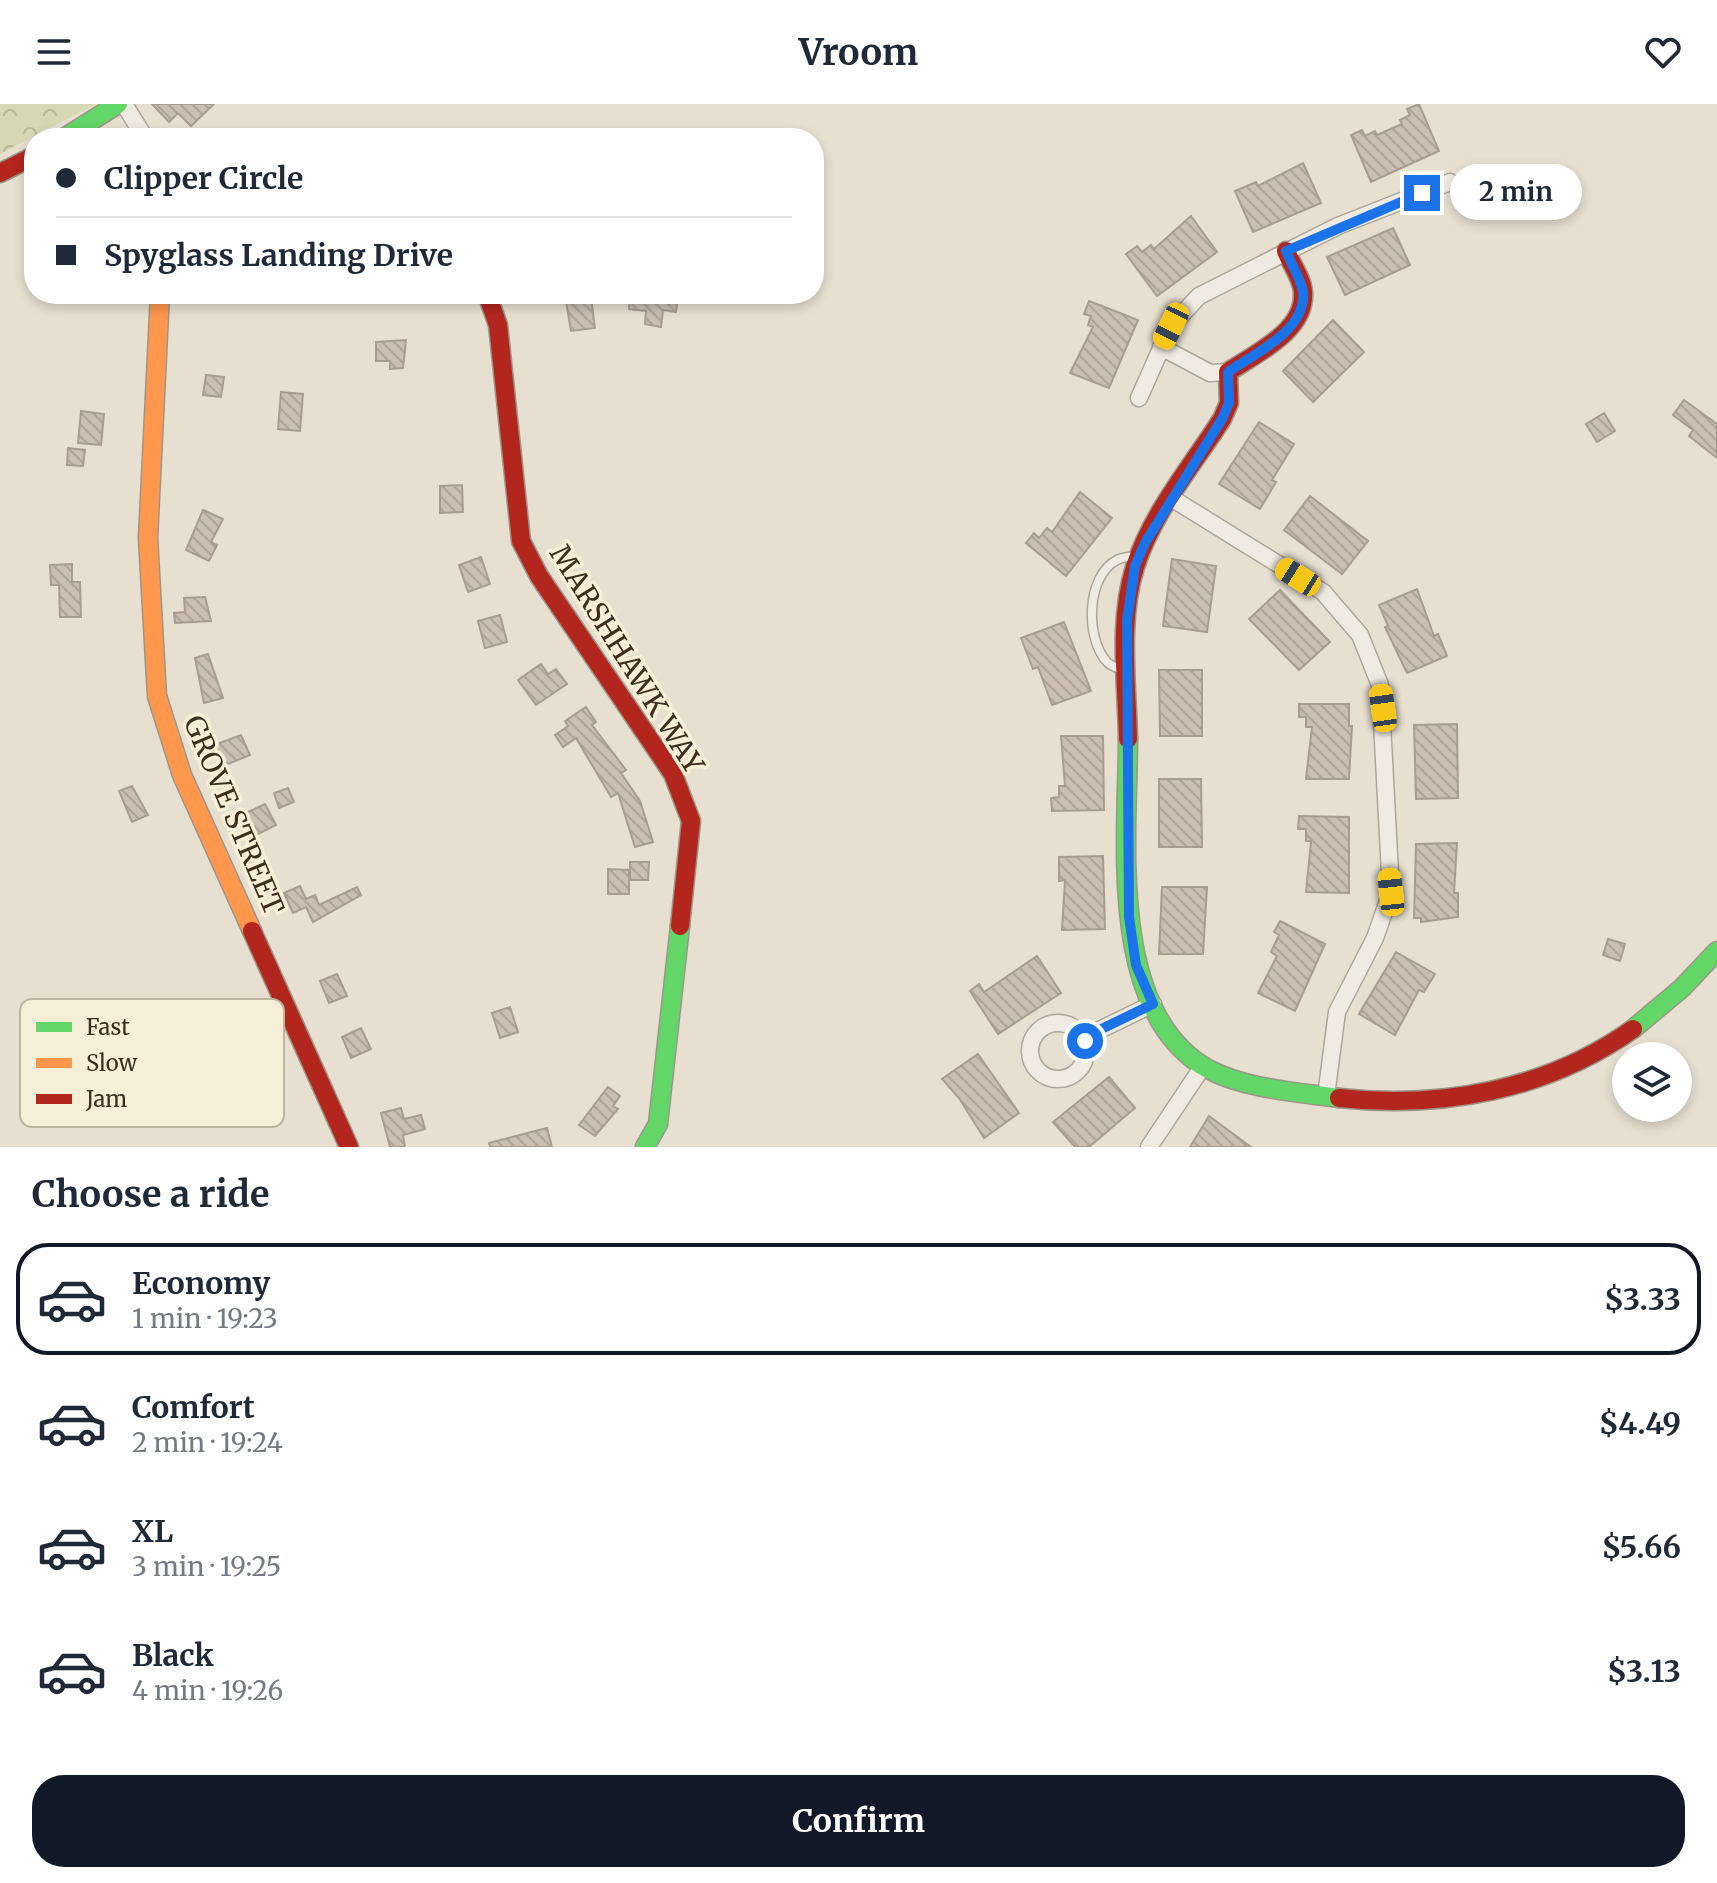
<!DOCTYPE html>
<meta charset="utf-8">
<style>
body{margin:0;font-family:Merriweather,serif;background:#f2f2f3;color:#1f2937;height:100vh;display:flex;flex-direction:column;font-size:30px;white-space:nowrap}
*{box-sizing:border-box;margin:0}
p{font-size:26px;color:#747a83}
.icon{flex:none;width:44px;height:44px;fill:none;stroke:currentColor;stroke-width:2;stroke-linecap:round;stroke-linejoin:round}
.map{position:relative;height:1043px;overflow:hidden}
.details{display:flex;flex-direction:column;background:#fff;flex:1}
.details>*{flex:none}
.banner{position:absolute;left:24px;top:24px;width:800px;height:176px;border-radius:32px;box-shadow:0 4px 12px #0003;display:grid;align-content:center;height:176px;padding:0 32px;background:#fff}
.tools{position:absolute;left:1612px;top:938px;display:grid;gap:16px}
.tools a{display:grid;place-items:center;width:80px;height:80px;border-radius:50%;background:#fff;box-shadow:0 4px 12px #0003;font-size:40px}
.end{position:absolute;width:36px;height:36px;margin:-18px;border:10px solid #1a73e8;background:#fff;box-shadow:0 0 0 4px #fff}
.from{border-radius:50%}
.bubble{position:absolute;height:56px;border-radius:28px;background:#fff;box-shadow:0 4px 12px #0003;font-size:26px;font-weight:700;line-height:56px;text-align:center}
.car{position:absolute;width:24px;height:48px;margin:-24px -12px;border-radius:10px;box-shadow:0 0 6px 2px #0007;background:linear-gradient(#f5c518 24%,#345 0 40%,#f5c518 0 76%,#345 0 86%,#f5c518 0)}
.banner b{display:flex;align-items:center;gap:28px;height:76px;font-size:30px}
.banner b+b{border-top:2px solid #e0e1e3}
.banner i{width:20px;height:20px;background:#1f2937}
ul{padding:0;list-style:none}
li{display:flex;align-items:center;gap:24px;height:112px;margin:0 16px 12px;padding:0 16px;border:4px solid transparent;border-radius:32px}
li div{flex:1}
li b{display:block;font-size:30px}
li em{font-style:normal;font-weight:700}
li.active{border-color:#111827}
li>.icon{width:72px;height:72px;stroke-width:1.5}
h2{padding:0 32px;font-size:36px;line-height:96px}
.primary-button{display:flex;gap:16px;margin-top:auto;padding:16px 32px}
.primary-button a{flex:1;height:92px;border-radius:32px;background:#111827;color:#fff;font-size:32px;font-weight:700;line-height:92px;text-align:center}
header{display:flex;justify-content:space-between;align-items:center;height:104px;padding:0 32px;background:#fff;font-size:36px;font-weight:700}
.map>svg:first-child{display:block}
</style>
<header><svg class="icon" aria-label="menu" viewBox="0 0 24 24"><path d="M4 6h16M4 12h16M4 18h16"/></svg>Vroom<svg class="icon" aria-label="heart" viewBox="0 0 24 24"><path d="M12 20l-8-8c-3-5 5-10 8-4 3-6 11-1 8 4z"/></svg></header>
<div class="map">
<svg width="1717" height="1043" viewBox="0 0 1717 1043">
<defs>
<pattern id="forest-crowns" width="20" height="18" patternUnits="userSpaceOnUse" patternTransform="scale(2)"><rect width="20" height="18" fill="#d6d7b3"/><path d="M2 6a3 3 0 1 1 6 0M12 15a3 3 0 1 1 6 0" fill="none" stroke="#b9b99a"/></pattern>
<pattern id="building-back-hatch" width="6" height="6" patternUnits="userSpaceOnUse" patternTransform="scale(2)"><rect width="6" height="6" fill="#cbbfb2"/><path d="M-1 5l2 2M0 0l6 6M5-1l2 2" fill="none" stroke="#afa499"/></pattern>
</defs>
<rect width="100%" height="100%" fill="#e7e0d1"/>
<!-- forest -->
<path fill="url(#forest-crowns)" d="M0 0H96L0 50Z"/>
<!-- building -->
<path fill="url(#building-back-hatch)" stroke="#a89c90" stroke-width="2" d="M152 0H214L191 22 178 9 169 18Z
M1419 0 1439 47 1371 78 1351 31 1362 26 1365 32 1375 27 1377 31 1402 20 1400 16 1410 11 1407 5Z
M1303 59 1321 99 1253 128 1235 87 1256 78 1258 82Z
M1191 112 1217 148 1157 192 1126 150 1137 142 1142 148 1151 141 1154 145Z
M1393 124 1410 161 1345 191 1327 153Z
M630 190H678L676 208 663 206 661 223 645 220 646 207 629 205Z
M591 194 595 224 571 227 566 197Z
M1089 197 1138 216 1109 284 1070 269 1093 223 1088 221 1091 212 1084 210Z
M1333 216 1364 248 1313 298 1283 267Z
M406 236 403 264 390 265V257H376V238Z
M206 271 224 273 221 293 203 291Z
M281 288 303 290 300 327 278 325Z
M1684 296 1717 320V354L1689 332 1693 326 1673 311Z
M81 307 104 310 101 341 78 339Z
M1604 309 1615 327 1597 338 1586 320Z
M1259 318 1294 340 1272 376 1276 378 1260 405 1219 380Z
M68 344 85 346 83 362 67 361Z
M462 381 463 408 440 409V382Z
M1080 388 1112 414 1066 472 1026 439 1034 429 1039 434 1047 424 1052 428Z
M1310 392 1368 437 1342 470 1284 426Z
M203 406 223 415 211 438 217 441 209 457 186 446Z
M481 453 490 480 468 488 459 461Z
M1172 455 1216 462 1207 528 1163 522Z
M72 460V478H80L81 513H60L59 481H51L50 461Z
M1417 485 1434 532 1438 530 1447 552 1407 569 1385 523 1388 522 1379 501Z
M1280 486 1330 538 1299 566 1249 515Z
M205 493 211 517 175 519 174 509 185 508 184 494Z
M500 511 507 538 485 544 478 517Z
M1064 518 1091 587 1052 601 1038 563 1033 565 1021 534Z
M208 550 223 594 204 599 195 554Z
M541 560 548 570 556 565 567 580 536 601 518 576Z
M1159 566H1202V632H1160Z
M1299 600H1349V622H1352L1349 675H1306L1312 623H1306V613H1299Z
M586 603 596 618 592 621 626 666 621 669 640 697 653 738 635 743 618 689 611 693 576 634 563 643 555 631 568 622 565 617Z
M1457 620 1458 694 1416 695 1414 621Z
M241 631 250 651 223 662 214 641Z
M1061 632H1103L1104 706 1052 707 1051 694 1059 693V682H1065Z
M1159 675H1201L1202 743H1159Z
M132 682 148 711 132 718 119 687Z
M288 684 294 698 279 704 274 689Z
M265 700 276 721 256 731 246 709Z
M1299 712 1349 713V789L1306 788 1311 737H1306V725H1298Z
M1457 739 1454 789H1458V813L1421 818V814H1414L1416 740Z
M1103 752 1105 825 1062 826 1065 776 1059 777V753Z
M630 758H649L648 776H630Z
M608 765 629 766V790H608Z
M300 782 306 795 315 791 319 801 357 783 361 791 313 818 306 803 293 809 284 789Z
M1162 783H1207L1203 850H1159Z
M1280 817 1325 840 1295 907 1258 889 1277 852 1271 848 1279 831 1274 828Z
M1608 835 1625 840 1620 857 1603 851Z
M1396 848 1435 870 1424 888 1419 886 1395 931 1359 910Z
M1037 852 1061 889 998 930 970 887 979 880 984 888Z
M337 870 347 892 329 899 320 877Z
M510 903 518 928 500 934 492 909Z
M361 924 371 945 351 954 342 933Z
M978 950 1019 1009 984 1034 959 994 942 975Z
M1109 973 1135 1004 1089 1043H1075L1053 1018Z
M608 983 620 992 613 1002 618 1005 595 1032 579 1021Z
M401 1004 404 1015 421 1011 425 1025 403 1031 405 1043H390L381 1009Z
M1209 1012 1251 1043H1190Z
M547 1024 552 1043H490L489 1039Z"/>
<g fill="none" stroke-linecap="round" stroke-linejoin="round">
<defs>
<path id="lane" d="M1123 567C1118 564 1111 562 1107 558 1085 534 1086 472 1117 456 1122 453 1130 453 1135 452"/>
<path id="street" d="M124 0 145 34
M305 190H371
M1161 243 1210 269 1228 268
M1139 294 1171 222 1199 192 1338 122 1450 78
M1173 395 1323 488 1360 531 1380 581 1391 788 1375 834 1337 908 1326 992
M1030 947a28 28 0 1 1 56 0a28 28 0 1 1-56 0Z
M1083 934 1153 900
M1149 1043 1203 962"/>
<path id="fast" d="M64 34 118 0
M1128 635C1128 732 1106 908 1208 965 1245 985 1298 988 1339 994
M1633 925 1682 884 1717 847
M645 1043 658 1020 680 822"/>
<path id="slow" d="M160 190 148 434 157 592 182 671 252 827"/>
<path id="jam" d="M0 69 34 52
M487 190 498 221 521 437 539 472 673 670 691 717 680 822
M1128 635C1127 580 1118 516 1135 463 1152 409 1192 362 1222 315L1229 299 1228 268C1255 250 1306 227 1303 188 1302 174 1291 160 1286 147
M252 827 349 1043
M1339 994C1442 1005 1547 986 1633 925"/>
</defs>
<!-- lane casing -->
<use href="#lane" stroke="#ada599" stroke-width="11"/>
<!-- street casing -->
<use href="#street" stroke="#ada599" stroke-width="19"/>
<!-- fast casing -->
<use href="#fast" stroke="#9c958a" stroke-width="21"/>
<!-- slow casing -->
<use href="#slow" stroke="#9c958a" stroke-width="21"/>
<!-- jam casing -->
<use href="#jam" stroke="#9c958a" stroke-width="21"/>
<!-- lane -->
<use href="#lane" stroke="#efebe3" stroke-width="8"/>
<!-- street -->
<use href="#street" stroke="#efebe3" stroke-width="16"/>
<!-- fast -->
<use href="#fast" stroke="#63d668" stroke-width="18"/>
<!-- slow -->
<use href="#slow" stroke="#ff974d" stroke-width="18"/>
<!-- jam -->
<use href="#jam" stroke="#b3261e" stroke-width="18"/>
</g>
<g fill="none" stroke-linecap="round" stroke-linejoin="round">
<!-- route -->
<path stroke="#1a73e8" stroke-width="10" d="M1085 937 1083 934 1153 900 1136 861 1129 813 1127 516 1135 462 1145 439 1222 315 1229 299 1228 268C1254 250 1307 226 1303 188 1301 175 1291 160 1286 147L1422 89"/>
</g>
<g text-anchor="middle" stroke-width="7" stroke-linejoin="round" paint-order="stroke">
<!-- street labels -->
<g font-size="28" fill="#3d2e20" stroke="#f7eed8">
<text transform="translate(627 555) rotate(58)" y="10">MARSHHAWK WAY</text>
<text transform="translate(234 711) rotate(67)" y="10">GROVE STREET</text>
</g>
</g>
<!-- legend -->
<rect x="20" y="895" width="264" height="128" rx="12" fill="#f7eed8" stroke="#bfb4a1" stroke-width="2"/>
<rect x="36" y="918" width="36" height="10" fill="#63d668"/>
<rect x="36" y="954" width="36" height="10" fill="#ff974d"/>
<rect x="36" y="990" width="36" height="10" fill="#b3261e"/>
<g font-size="22" fill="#3d2e20">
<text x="86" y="931">Fast</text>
<text x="86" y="967">Slow</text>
<text x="86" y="1003">Jam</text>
</g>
</svg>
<div class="tools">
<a><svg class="icon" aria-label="layers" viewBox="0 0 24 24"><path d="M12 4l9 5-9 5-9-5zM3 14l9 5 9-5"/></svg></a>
</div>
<i class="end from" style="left:1085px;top:937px"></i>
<i class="end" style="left:1422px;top:89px"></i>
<div class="bubble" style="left:1450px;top:60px;width:132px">2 min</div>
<i class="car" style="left:1171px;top:222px;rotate:206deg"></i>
<i class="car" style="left:1298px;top:473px;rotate:302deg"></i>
<i class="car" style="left:1383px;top:604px;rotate:352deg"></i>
<i class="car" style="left:1391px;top:788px;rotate:354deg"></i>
<div class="banner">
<b><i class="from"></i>Clipper Circle</b>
<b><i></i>Spyglass Landing Drive</b>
</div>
</div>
<section class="details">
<h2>Choose a ride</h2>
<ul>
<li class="active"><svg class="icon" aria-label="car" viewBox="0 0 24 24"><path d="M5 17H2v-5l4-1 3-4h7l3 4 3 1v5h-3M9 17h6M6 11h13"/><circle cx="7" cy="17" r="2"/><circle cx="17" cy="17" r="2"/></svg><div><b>Economy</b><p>1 min · 19:23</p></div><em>$3.33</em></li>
<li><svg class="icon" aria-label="car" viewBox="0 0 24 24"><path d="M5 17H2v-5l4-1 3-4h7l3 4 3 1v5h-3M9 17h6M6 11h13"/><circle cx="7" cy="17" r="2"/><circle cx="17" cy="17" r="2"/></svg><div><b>Comfort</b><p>2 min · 19:24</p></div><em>$4.49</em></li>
<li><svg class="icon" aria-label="car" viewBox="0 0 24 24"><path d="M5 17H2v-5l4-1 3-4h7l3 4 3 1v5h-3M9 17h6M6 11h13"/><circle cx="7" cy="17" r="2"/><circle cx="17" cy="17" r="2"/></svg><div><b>XL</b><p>3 min · 19:25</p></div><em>$5.66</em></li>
<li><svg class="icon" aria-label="car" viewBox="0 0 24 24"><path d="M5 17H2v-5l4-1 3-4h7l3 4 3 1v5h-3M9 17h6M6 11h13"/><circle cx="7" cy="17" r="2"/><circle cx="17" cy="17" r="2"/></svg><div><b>Black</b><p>4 min · 19:26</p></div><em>$3.13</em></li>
</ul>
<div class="primary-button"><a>Confirm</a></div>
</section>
